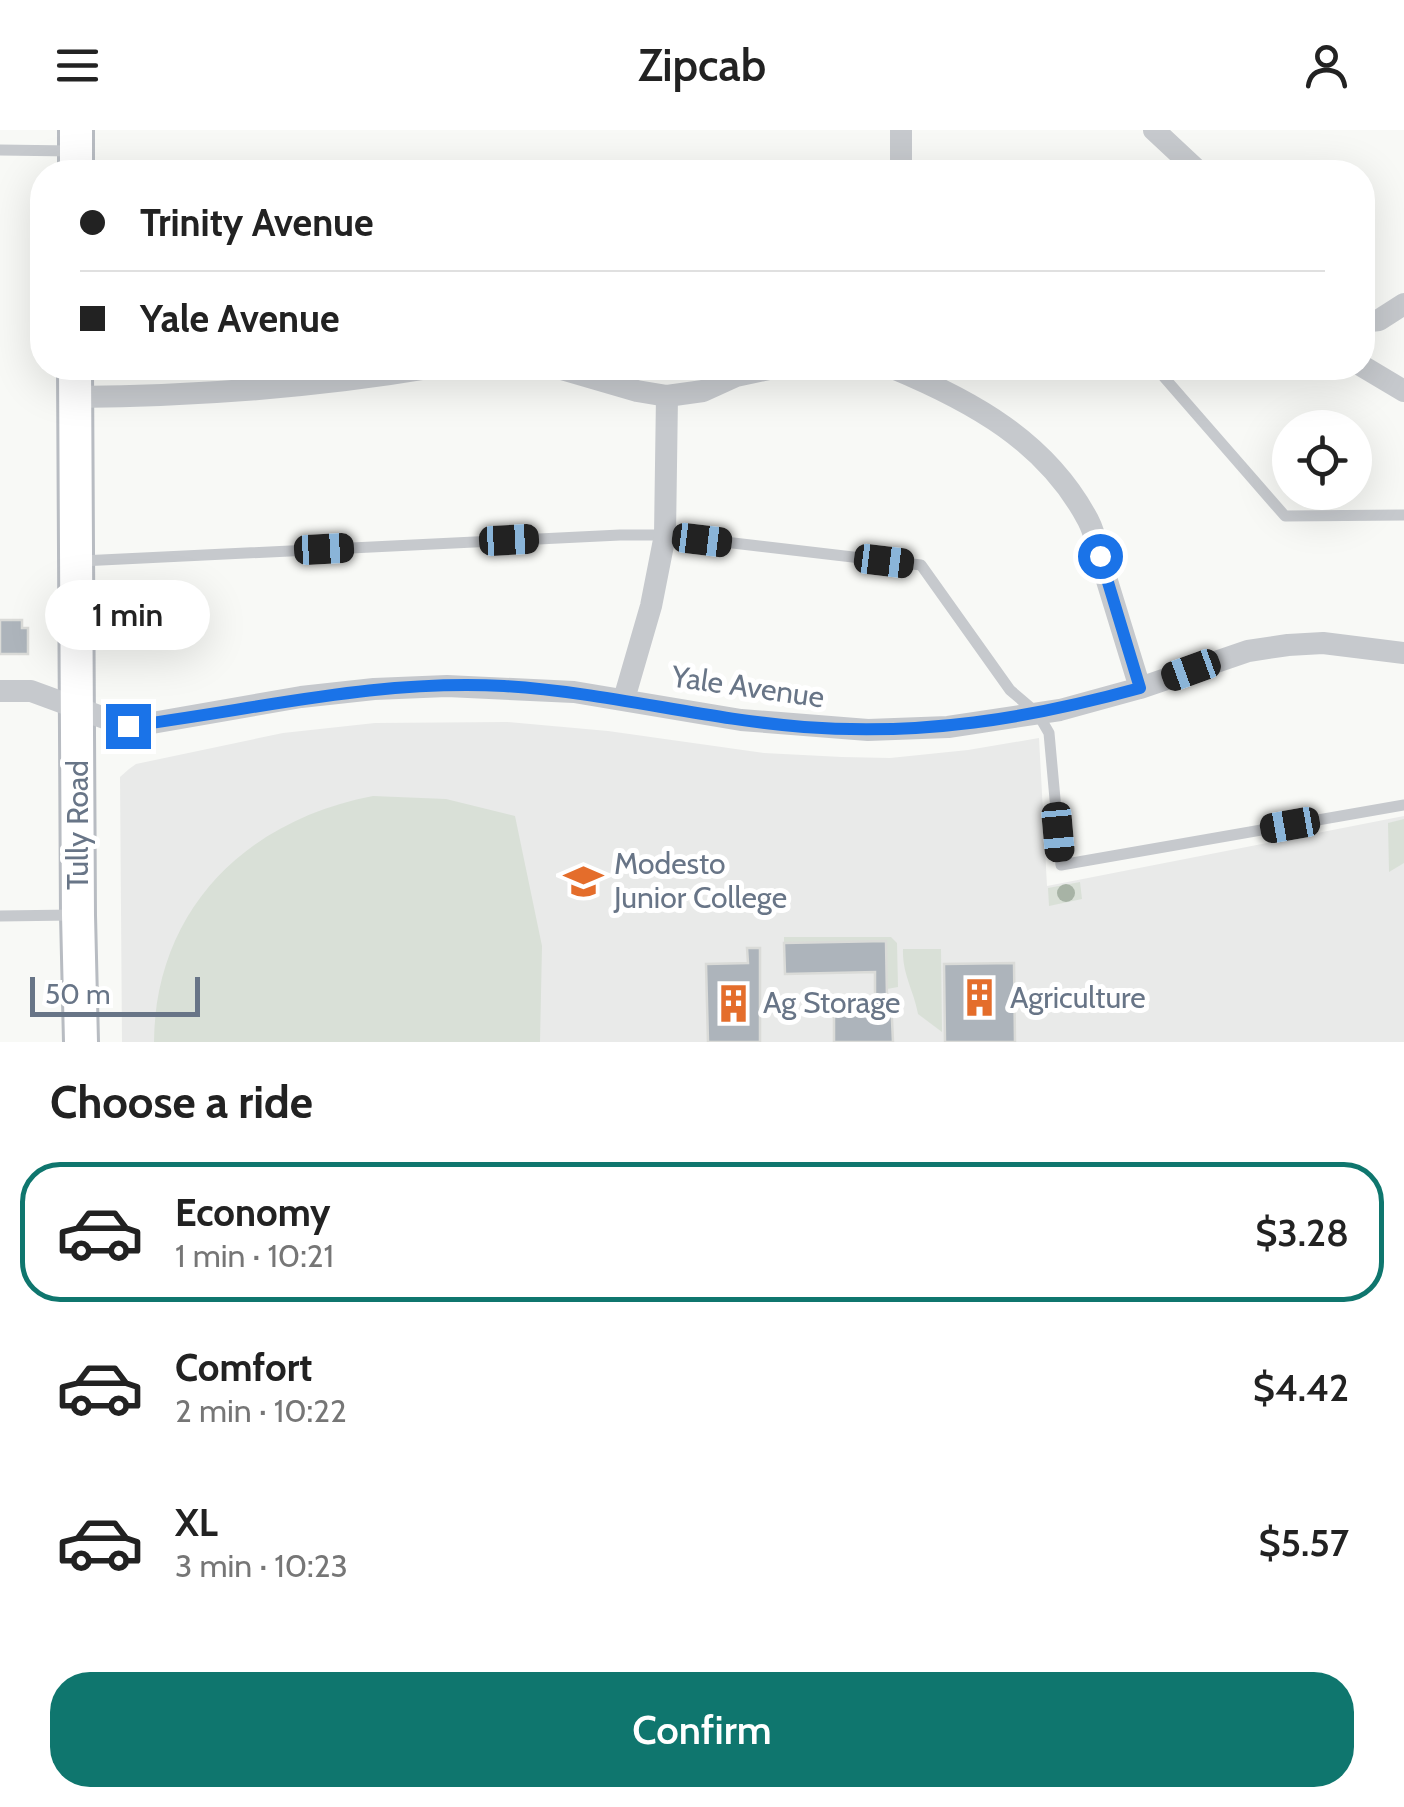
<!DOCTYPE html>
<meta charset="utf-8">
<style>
body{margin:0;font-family:Cabin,sans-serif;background:#f2f2f2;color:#222;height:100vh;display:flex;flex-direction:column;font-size:38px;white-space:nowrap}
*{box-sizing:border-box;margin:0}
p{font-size:32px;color:#767676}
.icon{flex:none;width:55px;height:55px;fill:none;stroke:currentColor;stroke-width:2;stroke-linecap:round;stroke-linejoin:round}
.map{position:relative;height:912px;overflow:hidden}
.drawer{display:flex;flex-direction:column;background:#fff;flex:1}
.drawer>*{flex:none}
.banner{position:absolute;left:30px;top:30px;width:1345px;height:220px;border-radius:40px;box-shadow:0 10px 40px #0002;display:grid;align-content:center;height:220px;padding:0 50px;background:#fff}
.buttons{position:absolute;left:1272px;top:280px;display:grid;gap:20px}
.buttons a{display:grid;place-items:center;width:100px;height:100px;border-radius:50%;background:#fff;box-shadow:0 10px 40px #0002;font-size:50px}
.scale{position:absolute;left:30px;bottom:25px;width:170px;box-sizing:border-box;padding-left:10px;border:5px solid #687587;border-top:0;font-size:28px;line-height:35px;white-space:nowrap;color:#687587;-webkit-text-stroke:8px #fff;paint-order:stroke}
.end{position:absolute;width:45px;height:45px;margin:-22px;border:12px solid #1a73e8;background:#fff;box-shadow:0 0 0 5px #fff}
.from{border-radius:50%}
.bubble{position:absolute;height:70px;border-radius:35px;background:#fff;box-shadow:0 10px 40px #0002;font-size:32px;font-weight:600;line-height:70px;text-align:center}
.car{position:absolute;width:30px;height:60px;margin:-30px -15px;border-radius:12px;box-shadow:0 0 8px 2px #0007;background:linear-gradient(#222 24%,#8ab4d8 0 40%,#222 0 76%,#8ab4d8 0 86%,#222 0)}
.banner b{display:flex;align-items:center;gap:35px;height:95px;font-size:38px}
.banner b+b{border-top:2px solid #e0e0e0}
.banner i{width:25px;height:25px;background:#222}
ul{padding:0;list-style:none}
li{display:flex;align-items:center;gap:30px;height:140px;margin:0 20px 15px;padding:0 30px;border:5px solid transparent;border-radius:40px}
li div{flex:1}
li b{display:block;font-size:38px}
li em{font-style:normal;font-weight:600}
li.current{border-color:#0f766e}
li>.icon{width:90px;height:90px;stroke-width:1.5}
h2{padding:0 50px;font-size:45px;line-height:120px}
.action{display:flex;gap:20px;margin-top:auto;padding:20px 50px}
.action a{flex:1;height:115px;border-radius:40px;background:#0f766e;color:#fff;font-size:40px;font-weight:600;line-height:115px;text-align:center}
header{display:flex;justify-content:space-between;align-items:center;height:130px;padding:0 50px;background:#fff;font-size:45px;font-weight:600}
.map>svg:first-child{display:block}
</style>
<header><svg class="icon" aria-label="menu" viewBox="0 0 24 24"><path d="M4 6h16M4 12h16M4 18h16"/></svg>Zipcab<svg class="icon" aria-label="person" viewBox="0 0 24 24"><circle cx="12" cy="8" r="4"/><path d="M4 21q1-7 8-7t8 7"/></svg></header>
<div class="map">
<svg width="1404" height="912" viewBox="0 0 1404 912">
<rect width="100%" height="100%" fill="#f8f9f6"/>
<!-- built -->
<path fill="#e9eae9" d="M507 592 608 601 764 623 842 627 890 628 968 620 1039 608 1047 756 1404 686V912H122L120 647 129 639 136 634 283 603 375 593Z"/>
<!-- green -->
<path fill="#d9e0d7" d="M373 666 446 669 515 686 542 816 540 912H154C155 780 246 690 373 666Z
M1404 689V733L1389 742 1388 693Z
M1080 752 1082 769 1049 776 1048 758Z
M784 807H891L897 813 898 857 887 859 886 811 784 813Z
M903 819H941L942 902 918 884C914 861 902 844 903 819Z"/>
<!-- building -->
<path fill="#adb4bb" stroke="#dadbd8" stroke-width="2.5" d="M0 490H22V498H28V524H0Z
M886 811 887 868H875V842L785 844 784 813Z
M747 818H760V912H708L706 834 748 833Z
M1014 833 1015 912H945L944 834Z
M891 868 893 912H834V869Z"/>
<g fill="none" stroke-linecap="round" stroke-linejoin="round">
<defs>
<path id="secondary" d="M76 42V0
M75 238 78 785 81 912"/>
</defs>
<!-- secondary casing -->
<use href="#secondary" stroke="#b8bcc2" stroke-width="38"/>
<!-- lane -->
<path stroke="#c6c9cd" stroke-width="11" d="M0 20 72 21
M1156 238 1285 386 1404 385
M81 431 620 405H665L921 435 1010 560 1038 584 1049 603 1061 735 1404 675
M0 786 73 785"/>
<!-- street -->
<path stroke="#c6c9cd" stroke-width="22" d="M901 0V42
M1154 0 1199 42
M1362 192 1379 190 1404 174
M1362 236 1404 261
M558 238 637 261 667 266 703 261 736 246 774 238
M893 238C972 271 1046 311 1088 390 1096 405 1099 424 1104 441 1116 480 1128 519 1140 558
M75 267C194 266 311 258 429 238
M0 561H31L129 597 301 567 374 559 447 556 574 562 741 590 868 600 948 597 1060 580 1140 558 1248 521 1288 515 1323 513 1404 523
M624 569 651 476 665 405 667 266"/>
<!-- secondary -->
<use href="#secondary" stroke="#fff" stroke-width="32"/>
</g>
<!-- trees -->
<circle fill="#a7b3a5" cx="1066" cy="763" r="9"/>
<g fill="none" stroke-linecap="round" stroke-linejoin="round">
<!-- route -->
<path stroke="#1a73e8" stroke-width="12" d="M128 596C255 580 375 549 504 556 605 562 703 589 804 597 922 606 1027 589 1140 558L1100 426"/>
</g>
<!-- icons -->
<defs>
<symbol id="university-bare" viewBox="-9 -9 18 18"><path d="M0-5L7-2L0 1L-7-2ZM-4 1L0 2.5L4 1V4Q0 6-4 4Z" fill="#e46d2b" stroke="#fff" stroke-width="2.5" paint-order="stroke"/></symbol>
<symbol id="building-bare" viewBox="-9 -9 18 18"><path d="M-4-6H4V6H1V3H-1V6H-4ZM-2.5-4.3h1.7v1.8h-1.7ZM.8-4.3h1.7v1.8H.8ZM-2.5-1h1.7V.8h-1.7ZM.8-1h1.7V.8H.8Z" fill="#e46d2b" stroke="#fff" stroke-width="2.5" paint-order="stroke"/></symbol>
</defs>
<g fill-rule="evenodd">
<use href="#university-bare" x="556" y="724" width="55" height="55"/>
<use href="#building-bare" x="952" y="840" width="55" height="55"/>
<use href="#building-bare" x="706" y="846" width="55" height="55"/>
</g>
<g text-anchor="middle" stroke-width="10" stroke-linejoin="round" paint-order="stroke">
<!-- street labels -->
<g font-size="30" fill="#687587" stroke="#fff">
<text transform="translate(748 557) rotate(8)" y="10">Yale Avenue</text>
<text transform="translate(78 695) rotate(-90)" y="10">Tully Road</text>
</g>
<!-- poi labels -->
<g font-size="30" fill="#687587" stroke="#fff" text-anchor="start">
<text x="614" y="744">Modesto<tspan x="614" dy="34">Junior College</tspan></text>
<text x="1010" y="878">Agriculture</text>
<text x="763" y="883">Ag Storage</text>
</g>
</g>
</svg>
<div class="buttons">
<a><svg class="icon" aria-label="locate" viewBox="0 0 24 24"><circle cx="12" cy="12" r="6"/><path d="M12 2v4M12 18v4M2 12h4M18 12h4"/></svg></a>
</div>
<div class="scale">50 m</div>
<i class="end from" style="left:1100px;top:426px"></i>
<i class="end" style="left:128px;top:596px"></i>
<div class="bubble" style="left:45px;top:450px;width:165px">1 min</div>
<i class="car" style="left:509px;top:410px;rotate:87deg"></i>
<i class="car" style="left:702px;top:410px;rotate:97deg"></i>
<i class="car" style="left:324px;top:419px;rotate:87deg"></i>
<i class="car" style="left:884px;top:431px;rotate:97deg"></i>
<i class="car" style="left:1191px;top:540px;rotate:250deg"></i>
<i class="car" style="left:1290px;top:695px;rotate:260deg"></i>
<i class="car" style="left:1058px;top:702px;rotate:175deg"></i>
<div class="banner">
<b><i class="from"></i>Trinity Avenue</b>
<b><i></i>Yale Avenue</b>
</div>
</div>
<section class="drawer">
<h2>Choose a ride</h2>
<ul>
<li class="current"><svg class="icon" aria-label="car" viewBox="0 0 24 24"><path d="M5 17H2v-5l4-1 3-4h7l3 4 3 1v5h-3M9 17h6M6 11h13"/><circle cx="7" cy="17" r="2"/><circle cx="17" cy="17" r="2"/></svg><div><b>Economy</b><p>1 min · 10:21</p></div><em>$3.28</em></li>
<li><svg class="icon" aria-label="car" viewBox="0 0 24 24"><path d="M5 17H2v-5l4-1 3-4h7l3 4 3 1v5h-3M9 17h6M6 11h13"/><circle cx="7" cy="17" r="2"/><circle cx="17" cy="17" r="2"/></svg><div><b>Comfort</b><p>2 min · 10:22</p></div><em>$4.42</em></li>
<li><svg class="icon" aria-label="car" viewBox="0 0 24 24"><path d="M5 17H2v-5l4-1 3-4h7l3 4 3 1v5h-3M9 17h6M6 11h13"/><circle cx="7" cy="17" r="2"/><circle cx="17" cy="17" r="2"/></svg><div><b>XL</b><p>3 min · 10:23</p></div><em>$5.57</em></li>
</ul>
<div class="action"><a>Confirm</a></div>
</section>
